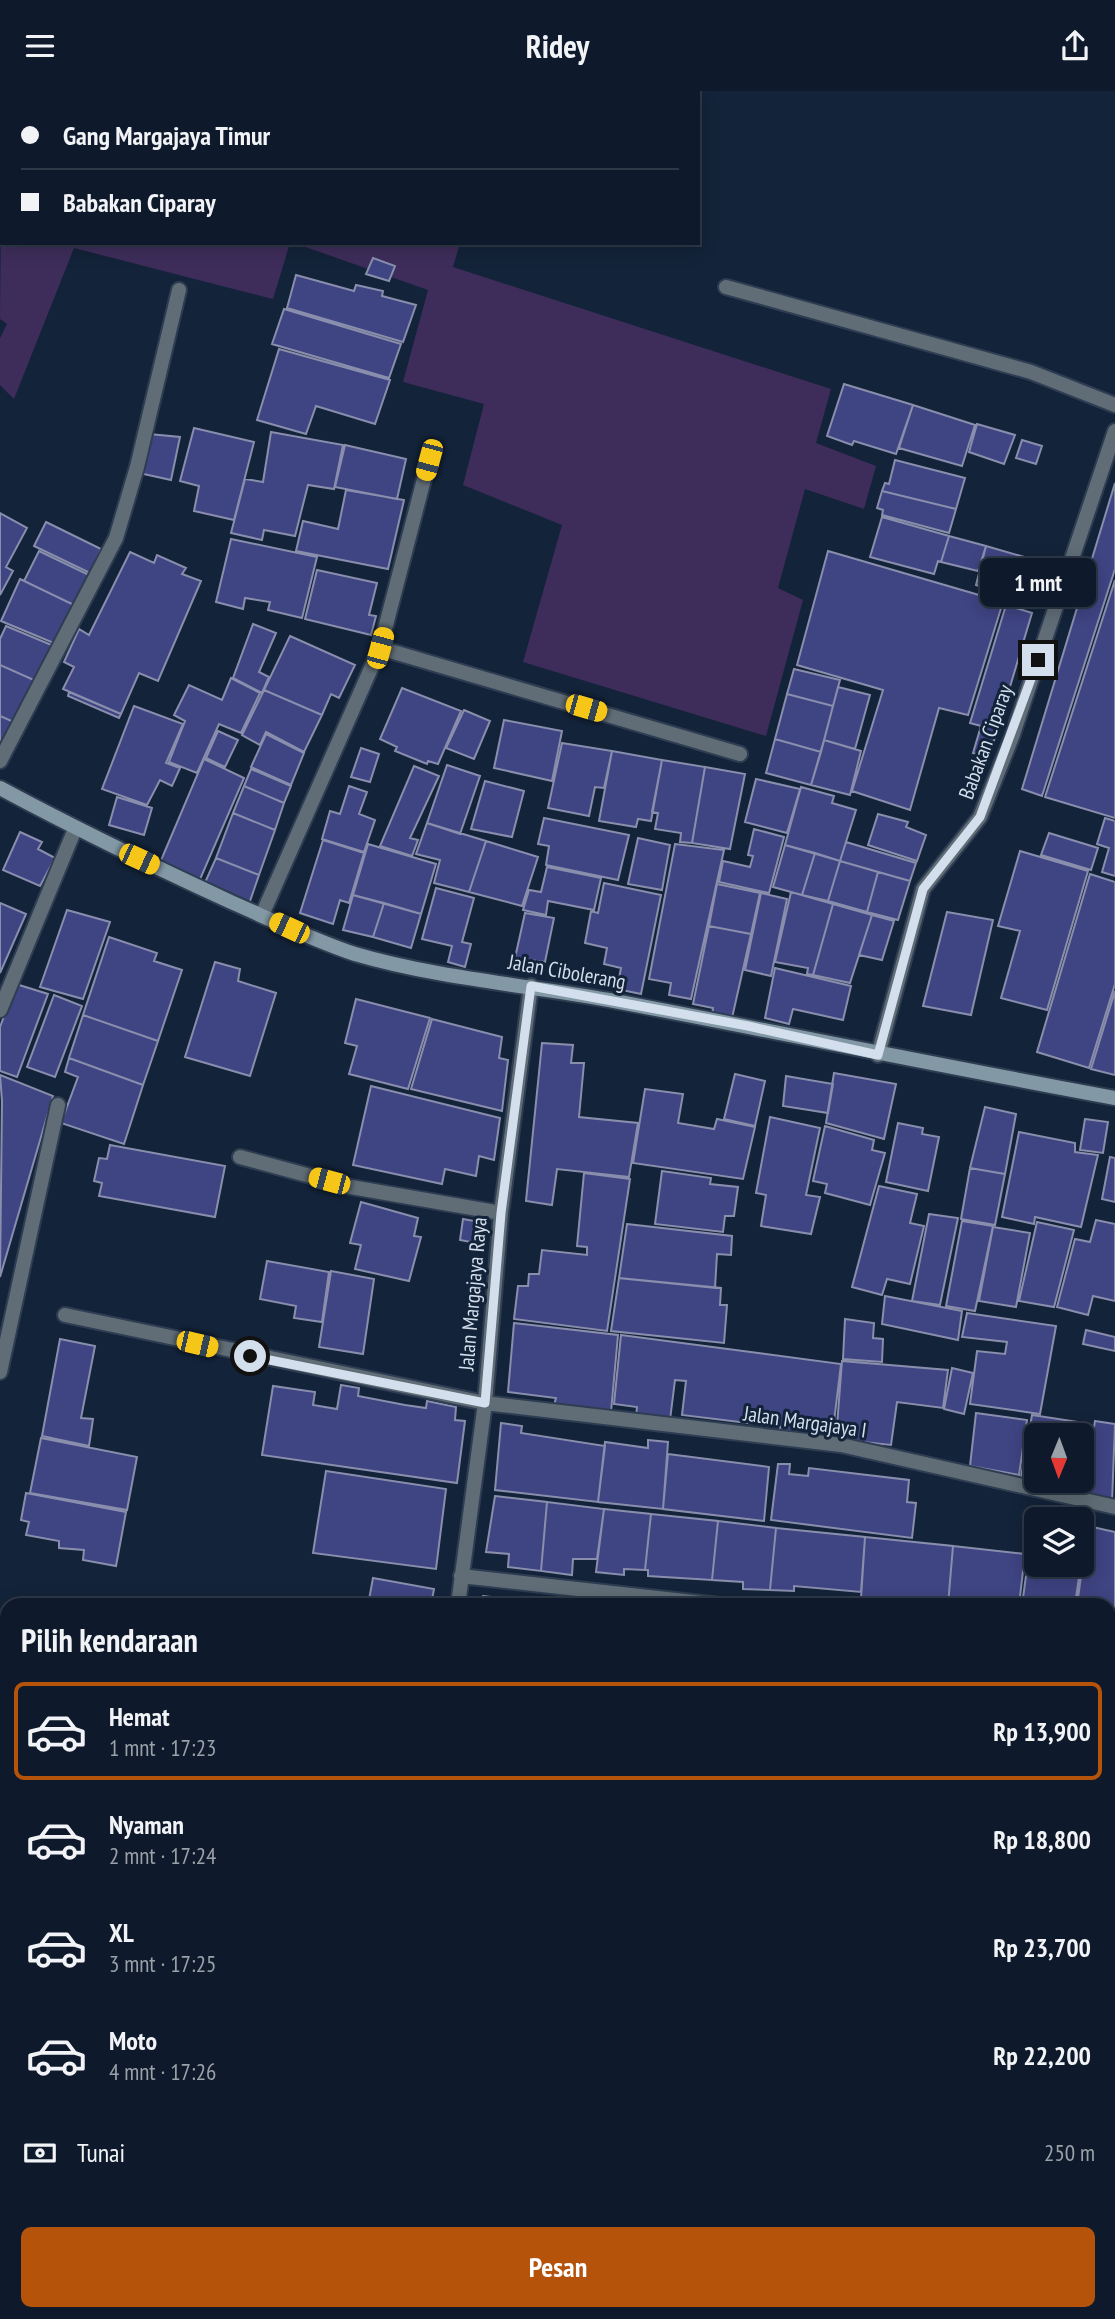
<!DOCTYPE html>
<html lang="id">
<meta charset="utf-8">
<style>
body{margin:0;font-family:"PT Sans Narrow",sans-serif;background:#1c2737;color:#f1f3f6;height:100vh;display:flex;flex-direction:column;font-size:26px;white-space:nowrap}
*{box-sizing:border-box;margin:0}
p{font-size:23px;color:#9ba1a9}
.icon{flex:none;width:38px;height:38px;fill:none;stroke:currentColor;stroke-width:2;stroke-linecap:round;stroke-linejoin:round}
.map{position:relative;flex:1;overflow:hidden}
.drawer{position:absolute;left:0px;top:1507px;width:1116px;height:723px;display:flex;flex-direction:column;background:#0e1a2b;border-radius:21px 21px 0 0;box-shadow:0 4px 18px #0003,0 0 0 2px #2e3847}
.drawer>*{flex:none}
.banner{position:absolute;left:0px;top:0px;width:700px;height:154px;box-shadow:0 4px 18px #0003,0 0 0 2px #2e3847;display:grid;align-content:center;height:154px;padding:0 21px;background:#0e1a2b}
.needle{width:46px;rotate:181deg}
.buttons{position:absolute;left:1024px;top:1332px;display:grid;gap:14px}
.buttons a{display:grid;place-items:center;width:70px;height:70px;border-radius:10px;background:#0e1a2b;box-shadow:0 4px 18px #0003,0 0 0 2px #2e3847;font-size:35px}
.end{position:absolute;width:32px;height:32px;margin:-16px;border:9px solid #d4dfed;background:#111;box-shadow:0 0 0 4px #111}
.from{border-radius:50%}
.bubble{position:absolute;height:49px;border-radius:10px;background:#0e1a2b;box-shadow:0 4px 18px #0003,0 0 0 2px #2e3847;font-size:23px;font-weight:700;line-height:49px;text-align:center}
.car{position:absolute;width:21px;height:42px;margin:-21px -10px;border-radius:9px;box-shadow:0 0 5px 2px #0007;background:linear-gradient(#f5c518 24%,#345 0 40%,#f5c518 0 76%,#345 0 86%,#f5c518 0)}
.banner b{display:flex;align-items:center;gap:24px;height:66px;font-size:26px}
.banner b+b{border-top:2px solid #2e3847}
.banner i{width:18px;height:18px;background:#f1f3f6}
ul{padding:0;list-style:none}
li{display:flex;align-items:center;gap:21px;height:98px;margin:0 14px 10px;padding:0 7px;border:4px solid transparent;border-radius:10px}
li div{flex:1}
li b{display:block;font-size:26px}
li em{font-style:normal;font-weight:700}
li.current{border-color:#b45309}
li>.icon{width:63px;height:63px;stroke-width:1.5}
h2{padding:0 21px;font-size:32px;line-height:84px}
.pay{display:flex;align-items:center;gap:18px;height:77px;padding:0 21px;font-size:26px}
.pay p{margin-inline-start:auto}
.action{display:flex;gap:14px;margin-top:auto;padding:14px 21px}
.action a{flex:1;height:80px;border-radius:10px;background:#b45309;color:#fff;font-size:28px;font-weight:700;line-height:80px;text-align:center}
header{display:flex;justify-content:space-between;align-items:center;height:91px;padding:0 21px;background:#0e1a2b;font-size:32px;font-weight:700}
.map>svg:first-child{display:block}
</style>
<header><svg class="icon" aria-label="menu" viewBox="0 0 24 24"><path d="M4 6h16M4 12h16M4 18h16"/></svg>Ridey<svg class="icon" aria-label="share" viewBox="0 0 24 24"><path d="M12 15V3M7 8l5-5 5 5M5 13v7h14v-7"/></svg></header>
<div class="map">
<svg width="1115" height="2228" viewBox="0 0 1115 2228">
<rect width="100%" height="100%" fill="#132339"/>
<!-- green -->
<path fill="#3e2d5b" d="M10 0H328L10 2Z
M2 20V152H290L273 208 74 157 14 308 0 294V247L7 233 0 228Z
M294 152H460L453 176 831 298 816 352 876 375 864 418 805 398 778 497 803 509 766 645 523 571 562 434 463 394 484 313 403 291 428 199Z"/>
<!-- building -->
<path fill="#3f4483" stroke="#898ead" stroke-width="2" d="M373 167 395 175 389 190 366 183Z
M296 184 354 200 356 194 383 200 382 205 416 214 403 251 287 217Z
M284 218 401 253 389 287 272 253Z
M279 258 390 289 375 333 316 315 306 343 257 329Z
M844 293 913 314 896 363 854 350 852 354 827 345Z
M913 314 975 334 962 375 899 357Z
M977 333 1015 344 1004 373 969 361Z
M194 337 254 351 234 429 194 420 199 395 180 390Z
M271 341 343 354 334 398 308 394 295 445 264 439 262 449 231 442 245 388 263 391Z
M149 343 180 346 171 389 139 382Z
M1022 349 1042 355 1036 373 1016 367Z
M345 354 406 368 397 408 335 396Z
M895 369 965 387 956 418 882 400 885 392 889 393Z
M1115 392V478L1042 705 1022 698Z
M346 399 404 409 388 478 296 460 303 430 338 438Z
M882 400 956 418 949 442 882 424 883 419 877 417Z
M0 422 27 437 6 476 13 480 0 504Z
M882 426 949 445 941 471 938 470 934 483 870 466Z
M46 431 101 458 90 482 34 455Z
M949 445 986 455 978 480 941 471Z
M231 448 317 466 302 527 268 519 270 511 245 507 243 518 216 511Z
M986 455 1045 472 1037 497 1018 492 1013 505 976 494Z
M39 460 89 484 74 514 24 490Z
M828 460 1003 511 968 624 939 617 910 719 852 700 883 599 797 574Z
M130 461 154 472 157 464 186 477 182 483 201 490 158 590 139 582 121 623 63 598 74 576 64 571 79 538 89 544Z
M317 479 377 492 369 524 376 525 371 544 305 528Z
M20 488 74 514 56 553 1 530Z
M1115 489V727L1045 706Z
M1006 514 1032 522 989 666 973 662 981 635 970 632Z
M253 533 276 542 259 581 269 586 262 602 233 587Z
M6 535 54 555 36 590 0 574V548Z
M290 545 355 574 339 607 331 603 322 624 264 599Z
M0 574 36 590 16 632 0 625Z
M794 578 840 589 833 615 787 603Z
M231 587 260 602 241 642 219 633 197 682 169 671 185 630 174 624 189 594 222 609Z
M838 596 870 604 855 658 824 649Z
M402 597 461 620 438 673 428 670 427 673 395 660 397 656 380 648Z
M264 599 322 624 304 661 266 641 260 654 242 644Z
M69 601 121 623 119 627 68 605Z
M787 603 833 615 821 661 775 648Z
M134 615 183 633 166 672 180 677 172 695 160 689 147 714 102 698Z
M464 619 490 630 474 668 446 657Z
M0 625 16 632 0 664Z
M504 629 562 640 552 690 494 677Z
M218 640 238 649 225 676 206 667Z
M266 643 304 662 291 694 251 676Z
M775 648 821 661 811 694 766 682Z
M824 649 861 660 850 704 811 694Z
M562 652 612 660 604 697 595 696 589 725 548 717Z
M361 657 379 663 370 691 351 686Z
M612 660 662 669 651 730 638 728 636 736 599 730Z
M204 668 244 687 198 793 159 774Z
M662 669 705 676 692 752 680 751 681 742 655 738 658 722 652 721Z
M447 674 480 685 460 743 427 732Z
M414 675 439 685 410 747 418 749 412 765 380 755Z
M705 676 745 683 730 758 692 752Z
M251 678 291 695 284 712 244 695Z
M756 688 800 698 787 742 745 731Z
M485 690 524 700 512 746 471 738Z
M244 695 284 712 275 739 233 722Z
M349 695 367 701 359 723 375 729 364 761 322 748 330 720 340 723Z
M801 696 834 705 832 712 856 719 840 770 785 754Z
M117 706 152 717 144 744 109 734Z
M233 722 275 739 259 784 216 767Z
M878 723 908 731 906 736 926 744 917 770 868 754Z
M544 727 629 744 618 789 546 774 549 755 538 753Z
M1105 727 1115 730V785L1102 781 1109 757 1097 753Z
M427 732 486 750 469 801 434 792 440 769 416 763Z
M754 738 784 746 769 802 719 791 723 770 750 776 753 765 748 764Z
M20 741 42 751 38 758 55 767 40 795 3 779Z
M1049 742 1098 757 1091 779 1041 764Z
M638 747 670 754 662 799 628 793Z
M323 749 364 762 349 812 340 809 333 833 300 822Z
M486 750 538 766 522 815 469 801Z
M846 751 916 772 910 790 840 770Z
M368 753 436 773 421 823 353 804Z
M675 753 724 759 691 908 669 904 671 892 649 888Z
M785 754 815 762 802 804 773 796Z
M1020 760 1088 780 1047 919 1001 907 1020 840 998 835Z
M815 762 840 770 828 810 802 804Z
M216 767 259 784 249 813 203 796Z
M840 770 878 781 867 821 828 810Z
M547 776 601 787 594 819 548 810 546 824 523 819 529 799 541 801Z
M878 781 910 790 898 829 867 821Z
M1090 783 1115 791V893L1089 977 1037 961Z
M604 792 661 804 641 903 617 898 621 877 604 873 607 857 585 852 591 820 598 822Z
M717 793 760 802 751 843 709 835Z
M436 797 474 807 462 851 471 853 465 876 448 871 452 855 422 848Z
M791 801 833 813 813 884 807 883 808 877 775 871Z
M761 802 787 808 771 885 745 879Z
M353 804 384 812 373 846 343 839Z
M0 812 26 823 0 882Z
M384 812 421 823 411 857 373 846Z
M833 813 872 824 850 892 813 884Z
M67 819 110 831 83 908 40 896Z
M947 821 993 829 971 924 923 915Z
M525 822 554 827 545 871 515 867Z
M872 824 894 830 882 869 859 864Z
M709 835 751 843 732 927 712 924 713 917 693 913Z
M109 846 157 862 154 870 182 879 158 950 83 924Z
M215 871 240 878 238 890 276 902 250 985 185 966Z
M775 877 851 895 843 929 793 918 789 933 765 927Z
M16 893 48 903 17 986 0 980V936Z
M1115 900V984L1091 978Z
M54 904 82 915 55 986 27 976Z
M356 908 430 927 408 998 349 983 357 955 345 952Z
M83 924 158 950 143 994 69 967Z
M432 928 502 946 499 967 508 969 502 1020 411 998Z
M542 952 573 954 571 972H584L579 1026 638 1032 629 1086 557 1078 552 1114 526 1110Z
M69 967 143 994 124 1053 61 1032 78 986 65 981Z
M834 982 896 993 884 1048 826 1032Z
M735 983 765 990 755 1035 724 1028Z
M0 984 53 1005 0 1186 2 1010Z
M786 985 833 993 828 1022 783 1015Z
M371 995 500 1027 494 1069 479 1065 476 1085 445 1078 442 1093 353 1074Z
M645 998 683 1003 678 1032 714 1038 717 1028 755 1036 743 1088 633 1072Z
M985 1016 1016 1023 1005 1083 970 1077Z
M770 1026 820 1037 806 1104 820 1106 811 1143 761 1135 766 1104 756 1102Z
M1085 1028 1108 1031 1103 1062 1080 1059Z
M898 1032 923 1037 922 1043 939 1046 928 1100 886 1091Z
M825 1035 874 1049 872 1059 885 1062 870 1114 825 1102 827 1093 813 1090Z
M1019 1041 1075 1052V1061L1098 1064 1081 1136 1035 1126 1034 1133 1002 1126Z
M110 1054 225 1075 215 1126 99 1105 102 1092 94 1090 99 1067 107 1068Z
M1110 1066 1115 1067V1111L1102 1108Z
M970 1077 1005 1083 995 1134 961 1128Z
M662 1080 711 1087 710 1093 738 1096 734 1125H725L723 1141 655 1133Z
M584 1082 630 1088 607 1240 514 1228 518 1195H528L529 1183H539L542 1159 587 1164V1156L577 1155Z
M879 1095 917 1103 910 1132 924 1135 910 1193 887 1188 882 1204 852 1196Z
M361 1111 418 1127 414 1145 421 1146 409 1190 355 1178 361 1154 350 1152Z
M929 1123 958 1127 940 1214 912 1210Z
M463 1128 485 1132 481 1153 460 1149Z
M1096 1129 1115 1133V1210L1093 1205 1088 1224 1057 1216 1075 1148 1090 1151Z
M962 1130 993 1135 975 1220 946 1215Z
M1037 1131 1074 1139 1054 1216 1019 1210Z
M627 1133 732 1145 731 1164 717 1163 715 1197 619 1187Z
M993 1136 1030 1142 1016 1216 979 1210Z
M267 1170 329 1181 322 1231 294 1227 296 1215 260 1208Z
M331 1180 374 1188 363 1263 319 1256Z
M619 1187 721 1197 720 1214H727L724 1252 611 1240Z
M885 1205 962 1220 958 1249 882 1233Z
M967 1222 1056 1235 1040 1323 970 1313 977 1260 1005 1263 1007 1251 962 1246Z
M845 1228 874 1232 873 1247 883 1248 882 1271 843 1268Z
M514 1232 618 1244 611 1321 554 1314 556 1307 508 1301Z
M1086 1239 1115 1246V1260L1083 1253Z
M621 1244 841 1273 833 1339 813 1337 811 1346 780 1342V1336L682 1324 686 1290 675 1289 670 1329 636 1325 637 1316 614 1313Z
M60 1248 95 1255 81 1327 93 1328 89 1355 42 1345Z
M842 1270 948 1279 943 1317 897 1311 891 1354 836 1348Z
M952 1277 973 1282 964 1323 944 1318Z
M341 1294 359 1297 358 1305 405 1314 426 1317 427 1310 456 1316 455 1329 465 1330 457 1392 262 1364 273 1295 315 1301 313 1314 337 1318Z
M976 1322 1027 1329 1019 1384 970 1375Z
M1032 1324 1085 1332 1082 1350V1344H1036V1389L1021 1386Z
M1095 1330 1115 1333 1112 1411 1082 1404 1084 1393 1076 1391 1082 1390V1354L1091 1355Z
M501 1332 522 1335 521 1342 605 1355 598 1411 495 1399Z
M41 1347 137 1366 127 1419 30 1402Z
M648 1349 668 1351 663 1418 598 1411 605 1351 648 1357Z
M668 1363 769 1376 764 1430 663 1418Z
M778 1373H790L789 1383 808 1385 809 1377 909 1389 907 1411 916 1412 912 1447 771 1429Z
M326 1380 446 1398 436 1478 313 1462Z
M26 1402 126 1421 116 1475 83 1469 84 1459 59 1457V1450L26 1444 29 1431 21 1429Z
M495 1405 547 1411 541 1480 508 1476 509 1463 486 1461Z
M547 1411 604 1418 597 1468H573L572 1484 541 1480Z
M604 1418 651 1423 645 1479 624 1478V1484L596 1481Z
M651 1423 718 1430 712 1489 648 1485V1479H645Z
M718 1430 776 1437 770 1499 743 1498V1491L712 1489Z
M1088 1435 1115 1441V1545L1110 1544V1514H1077Z
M776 1437 865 1446 861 1501 794 1495V1500L770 1499Z
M865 1446 953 1455 948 1514H873L874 1508 861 1507Z
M953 1455 1025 1463 1019 1514H948Z
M1029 1463 1036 1464V1474H1069V1478L1080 1479 1075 1514H1022Z
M373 1487 434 1498 431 1514H368Z
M483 1505 547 1513 546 1514H482Z
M1110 1585 1115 1586V1669L1110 1668Z
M0 1660 7 1661V1700L0 1698Z
M1110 1671 1115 1672V1754L1110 1752Z
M1110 1791 1115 1792 1110 1831Z
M1115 1807V1870L1110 1868V1831Z
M1113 1872 1115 1873V1955L1110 1953V1886Z
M0 1916 7 1917V1953L0 1951Z
M1110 2022 1115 2023V2084L1110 2082Z
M1110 2119 1115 2120V2181L1110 2201Z
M21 2222H58L57 2228Z
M78 2222H181L179 2228 119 2225 118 2228H77Z
M182 2222H249L265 2226 181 2228Z
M400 2222H471L470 2227 476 2228H399Z
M790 2222H865L864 2228H789Z
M865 2222H944V2228H864Z
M946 2222H990L989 2228H945Z
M1018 2222H1104L1102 2228H1016Z"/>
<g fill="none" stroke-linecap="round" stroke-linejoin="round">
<defs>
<path id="lane" d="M726 196 1031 281 1115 314
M0 1576 7 1577"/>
<path id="street" d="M380 557 429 369
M0 670 116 447 137 376 179 199
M262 824 380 557 740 663
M0 919 75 738
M878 964 923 798 980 726 1012 646 1115 340
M240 1066 351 1096 501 1122
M65 1224 485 1312 841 1354 1115 1416
M0 1281 58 1014
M461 1485 720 1514
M458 1514 485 1312 501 1122 531 895
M1110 1559 1115 1560
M1110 1761 1115 1762
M1110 1961 1115 1963
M0 2071 7 2073
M1110 2097 1115 2098
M568 2222 611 2228
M368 2228 369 2222
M994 2228 995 2222"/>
<path id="secondary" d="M0 697C76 738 153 775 231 811 272 829 313 849 355 863 437 887 525 894 609 909 778 941 946 976 1115 1007"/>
</defs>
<!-- lane casing -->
<use href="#lane" stroke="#2e3d52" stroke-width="18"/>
<!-- street casing -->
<use href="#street" stroke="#2e3d52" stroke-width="18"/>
<!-- secondary casing -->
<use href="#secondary" stroke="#2e3d52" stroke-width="18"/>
<!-- lane -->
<use href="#lane" stroke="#606d76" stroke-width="14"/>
<!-- street -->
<use href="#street" stroke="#606d76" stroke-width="14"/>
<!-- secondary -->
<use href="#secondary" stroke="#8298a5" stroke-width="14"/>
</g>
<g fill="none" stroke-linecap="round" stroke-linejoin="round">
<!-- route -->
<path stroke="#d4dfed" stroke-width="9" d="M250 1265 485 1312 501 1122 531 895 748 935 878 964 923 798 980 726 1038 569"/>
</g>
<g text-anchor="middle" stroke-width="6" stroke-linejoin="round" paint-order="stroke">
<!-- street labels -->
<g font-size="21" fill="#d4dfed" stroke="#132339">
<text transform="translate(986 651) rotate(-70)" y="7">Babakan Ciparay</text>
<text transform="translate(567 881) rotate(10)" y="7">Jalan Cibolerang</text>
<text transform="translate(473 1203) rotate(-85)" y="7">Jalan Margajaya Raya</text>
<text transform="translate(805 1331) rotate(8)" y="7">Jalan Margajaya I</text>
</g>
</g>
</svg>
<div class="buttons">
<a><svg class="needle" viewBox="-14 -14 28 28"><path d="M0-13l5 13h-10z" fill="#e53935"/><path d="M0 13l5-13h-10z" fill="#9ba1a9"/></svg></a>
<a><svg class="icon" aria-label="layers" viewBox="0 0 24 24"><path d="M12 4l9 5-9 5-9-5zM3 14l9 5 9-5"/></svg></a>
</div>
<i class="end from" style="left:250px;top:1265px"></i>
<i class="end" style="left:1038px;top:569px"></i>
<div class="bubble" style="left:980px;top:467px;width:116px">1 mnt</div>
<i class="car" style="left:429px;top:369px;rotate:195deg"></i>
<i class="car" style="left:380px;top:557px;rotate:15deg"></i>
<i class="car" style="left:586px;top:617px;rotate:106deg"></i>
<i class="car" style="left:139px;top:768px;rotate:115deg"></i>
<i class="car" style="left:289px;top:837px;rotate:295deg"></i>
<i class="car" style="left:329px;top:1090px;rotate:285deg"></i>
<i class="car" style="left:197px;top:1253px;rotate:103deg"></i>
<div class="banner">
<b><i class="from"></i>Gang Margajaya Timur</b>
<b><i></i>Babakan Ciparay</b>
</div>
<section class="drawer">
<h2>Pilih kendaraan</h2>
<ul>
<li class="current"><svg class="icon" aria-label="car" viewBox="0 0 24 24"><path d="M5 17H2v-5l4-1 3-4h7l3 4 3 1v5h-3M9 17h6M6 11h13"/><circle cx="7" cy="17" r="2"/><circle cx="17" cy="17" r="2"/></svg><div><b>Hemat</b><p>1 mnt · 17:23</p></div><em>Rp 13,900</em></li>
<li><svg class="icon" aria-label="car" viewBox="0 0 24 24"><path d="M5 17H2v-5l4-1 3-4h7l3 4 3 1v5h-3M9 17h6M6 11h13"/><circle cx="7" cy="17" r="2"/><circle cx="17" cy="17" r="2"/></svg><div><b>Nyaman</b><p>2 mnt · 17:24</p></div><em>Rp 18,800</em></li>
<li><svg class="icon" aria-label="car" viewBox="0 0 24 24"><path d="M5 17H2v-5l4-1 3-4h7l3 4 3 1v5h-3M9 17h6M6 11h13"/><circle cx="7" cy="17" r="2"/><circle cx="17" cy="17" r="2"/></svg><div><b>XL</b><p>3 mnt · 17:25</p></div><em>Rp 23,700</em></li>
<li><svg class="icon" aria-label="car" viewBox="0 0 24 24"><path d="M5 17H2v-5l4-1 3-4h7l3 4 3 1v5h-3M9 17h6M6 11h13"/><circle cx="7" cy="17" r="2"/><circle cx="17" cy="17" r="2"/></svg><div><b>Moto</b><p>4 mnt · 17:26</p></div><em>Rp 22,200</em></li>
</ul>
<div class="pay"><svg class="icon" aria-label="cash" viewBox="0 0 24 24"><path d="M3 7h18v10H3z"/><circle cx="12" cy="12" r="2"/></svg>Tunai<p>250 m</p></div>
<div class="action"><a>Pesan</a></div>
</section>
</div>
